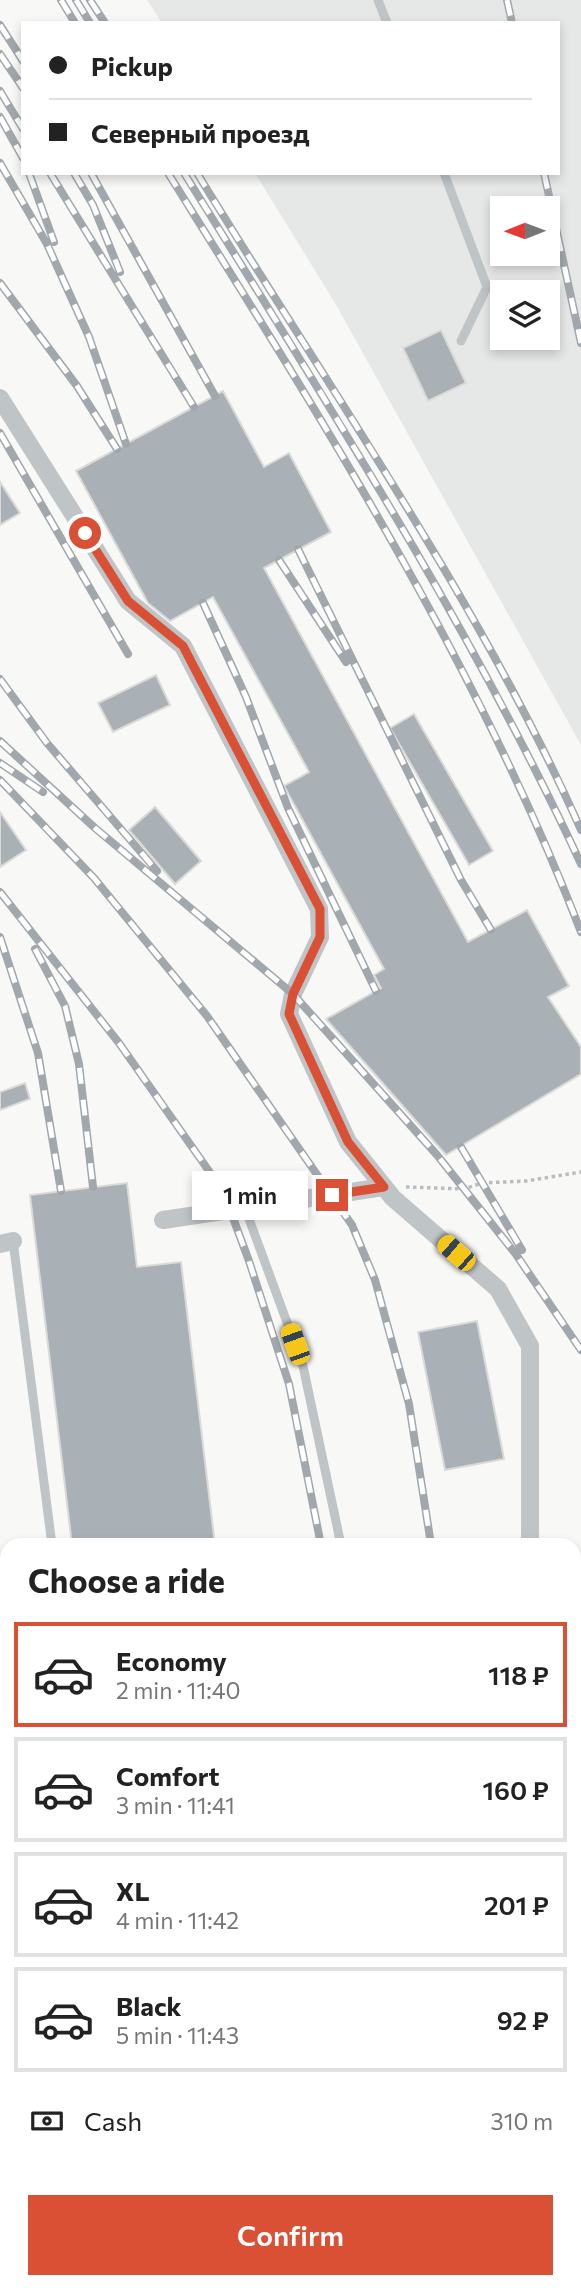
<!DOCTYPE html>
<meta charset="utf-8">
<style>
body{margin:0;font-family:Commissioner,sans-serif;background:#f6f6f6;color:#222;height:100vh;display:flex;flex-direction:column;font-size:26px;white-space:nowrap}
*{box-sizing:border-box;margin:0}
p{font-size:23px;color:#767676}
.icon{flex:none;width:38px;height:38px;fill:none;stroke:currentColor;stroke-width:2;stroke-linecap:round;stroke-linejoin:round}
.map{position:relative;flex:1;overflow:hidden}
.details{position:absolute;left:0px;top:1538px;width:581px;height:751px;display:flex;flex-direction:column;background:#fff;border-radius:21px 21px 0 0;box-shadow:0 4px 10px #0003}
.details>*{flex:none}
.banner{position:absolute;left:21px;top:21px;width:539px;height:154px;border-radius:0px;box-shadow:0 4px 10px #0003;display:grid;align-content:center;height:154px;padding:0 28px;background:#fff}
.needle{width:46px;rotate:269deg}
.controls{position:absolute;left:490px;top:196px;display:grid;gap:14px}
.controls a{display:grid;place-items:center;width:70px;height:70px;border-radius:0px;background:#fff;box-shadow:0 4px 10px #0003;font-size:35px}
.end{position:absolute;width:32px;height:32px;margin:-16px;border:9px solid #da5034;background:#fff;box-shadow:0 0 0 4px #fff}
.from{border-radius:50%}
.bubble{position:absolute;height:49px;border-radius:0px;background:#fff;box-shadow:0 4px 10px #0003;font-size:23px;font-weight:600;line-height:49px;text-align:center}
.car{position:absolute;width:21px;height:42px;margin:-21px -10px;border-radius:9px;box-shadow:0 0 5px 2px #0007;background:linear-gradient(#f5c518 24%,#345 0 40%,#f5c518 0 76%,#345 0 86%,#f5c518 0)}
.banner b{display:flex;align-items:center;gap:24px;height:66px;font-size:26px}
.banner b+b{border-top:2px solid #e0e0e0}
.banner i{width:18px;height:18px;background:#222}
ul{padding:0;list-style:none}
li{display:flex;align-items:center;gap:21px;height:105px;margin:0 14px 10px;padding:0 14px;border:4px solid #e0e0e0;border-radius:0px}
li div{flex:1}
li b{display:block;font-size:26px}
li em{font-style:normal;font-weight:600}
li.active{border-color:#da5034}
li>.icon{width:63px;height:63px;stroke-width:1.5}
h2{padding:0 28px;font-size:32px;line-height:84px}
.pay{display:flex;align-items:center;gap:18px;height:77px;padding:0 28px;font-size:26px}
.pay p{margin-inline-start:auto}
.action{display:flex;gap:14px;margin-top:auto;padding:14px 28px}
.action a{flex:1;height:80px;border-radius:0px;background:#da5034;color:#fff;font-size:28px;font-weight:600;line-height:80px;text-align:center}
.map>svg:first-child{display:block}
</style>
<div class="map">
<svg width="581" height="2288" viewBox="0 0 581 2288">
<rect width="100%" height="100%" fill="#f8f8f6"/>
<!-- built -->
<path fill="#e6e7e7" fill-rule="evenodd" d="M147 0H581V745L335 303 255 173H558V23H162ZM502 208H548V254H502ZM502 292H548V338H502Z"/>
<!-- green -->
<path fill="#d8ddd5" d="M0 1770 7 1771V2026L0 2012Z"/>
<!-- building -->
<path fill="#a9b1b6" stroke="#dadad8" stroke-width="2" d="M441 330 466 383 428 401 403 348Z
M223 391 264 467 289 453 331 532 264 568 468 942 527 910 569 986 548 997 581 1047V1074L446 1155 326 1019 381 988 374 975 384 969 284 786 309 772 213 597 170 621 148 603 76 471Z
M0 482 20 513 0 525Z
M156 675 170 705 113 732 98 703Z
M414 714 493 851 469 865 390 728Z
M155 807 201 861 175 884 129 830Z
M0 812 26 850 0 867Z
M25 1083 30 1099 0 1110V1092Z
M127 1183 137 1267 181 1262 215 1545H72L30 1195Z
M477 1321 504 1459 445 1470 418 1332Z"/>
<g fill="none" stroke-linecap="round" stroke-linejoin="round">
<!-- path -->
<path stroke="#babdbf" stroke-width="3.5" stroke-dasharray="3.5 3.5" stroke-linecap="butt" d="M406 1187 464 1189 482 1183 526 1181 581 1172"/>
<!-- service -->
<path stroke="#bfc4c7" stroke-width="9" d="M378 0 387 23
M444 173 487 287 461 341
M245 1208 303 1366 341 1545
M13 1241 52 1545
M355 2282 357 2288"/>
<!-- minor -->
<path stroke="#bfc4c7" stroke-width="18" d="M0 398 128 601 183 646 319 909 320 937 293 994 289 1014 348 1142 393 1198 498 1289 530 1346V1545
M163 1220 384 1187
M0 1244 13 1241
M574 1711 581 1751"/>
<defs>
<path id="rail" d="M61 0 75 23
M76 0 90 23
M90 0 105 23
M507 0 512 23
M0 25 23 61
M0 54 23 88
M0 91 23 129
M0 117 23 158
M0 163 47 244 89 337 126 444
M29 173 54 242
M50 173 194 407
M74 173 93 205 120 272
M91 173 215 396
M168 173C321 418 477 662 581 932
M184 173C324 398 469 623 581 864
M197 173C327 386 480 602 581 830
M544 173 581 343
M0 283 77 386 117 449
M0 433 128 654
M298 549 461 880 491 930
M279 560 346 662
M203 603 246 697 288 808 376 991
M0 679 47 743 157 871
M0 741 95 828 293 994 437 1155 515 1253 581 1350
M0 763 43 792
M0 780 94 878 207 1016 352 1225 375 1280 409 1404 430 1538
M0 892 119 1043 223 1191 249 1261 289 1384 321 1545
M0 937 38 1053 61 1191
M35 949 65 1006 79 1064 93 1187
M461 1147 522 1250
M0 2196 7 2202
M104 2282 112 2288"/>
</defs>
<!-- rail casing -->
<use href="#rail" stroke="#a1a8ad" stroke-width="8"/>
<!-- rail -->
<use href="#rail" stroke="#fff" stroke-width="5" stroke-dasharray="16" stroke-linecap="butt"/>
</g>
<g fill="none" stroke-linecap="round" stroke-linejoin="round">
<!-- route -->
<path stroke="#da5034" stroke-width="9" d="M85 533 128 601 183 646 320 909V937L293 994 289 1014 348 1142 384 1187 332 1195"/>
</g>
</svg>
<div class="controls">
<a><svg class="needle" viewBox="-14 -14 28 28"><path d="M0-13l5 13h-10z" fill="#e53935"/><path d="M0 13l5-13h-10z" fill="#767676"/></svg></a>
<a><svg class="icon" aria-label="layers" viewBox="0 0 24 24"><path d="M12 4l9 5-9 5-9-5zM3 14l9 5 9-5"/></svg></a>
</div>
<i class="end from" style="left:85px;top:533px"></i>
<i class="end" style="left:332px;top:1195px"></i>
<div class="bubble" style="left:192px;top:1171px;width:116px">1 min</div>
<i class="car" style="left:456px;top:1253px;rotate:311deg"></i>
<i class="car" style="left:295px;top:1344px;rotate:340deg"></i>
<div class="banner">
<b><i class="from"></i>Pickup</b>
<b><i></i>Северный проезд</b>
</div>
<section class="details">
<h2>Choose a ride</h2>
<ul>
<li class="active"><svg class="icon" aria-label="car" viewBox="0 0 24 24"><path d="M5 17H2v-5l4-1 3-4h7l3 4 3 1v5h-3M9 17h6M6 11h13"/><circle cx="7" cy="17" r="2"/><circle cx="17" cy="17" r="2"/></svg><div><b>Economy</b><p>2 min · 11:40</p></div><em>118 ₽</em></li>
<li><svg class="icon" aria-label="car" viewBox="0 0 24 24"><path d="M5 17H2v-5l4-1 3-4h7l3 4 3 1v5h-3M9 17h6M6 11h13"/><circle cx="7" cy="17" r="2"/><circle cx="17" cy="17" r="2"/></svg><div><b>Comfort</b><p>3 min · 11:41</p></div><em>160 ₽</em></li>
<li><svg class="icon" aria-label="car" viewBox="0 0 24 24"><path d="M5 17H2v-5l4-1 3-4h7l3 4 3 1v5h-3M9 17h6M6 11h13"/><circle cx="7" cy="17" r="2"/><circle cx="17" cy="17" r="2"/></svg><div><b>XL</b><p>4 min · 11:42</p></div><em>201 ₽</em></li>
<li><svg class="icon" aria-label="car" viewBox="0 0 24 24"><path d="M5 17H2v-5l4-1 3-4h7l3 4 3 1v5h-3M9 17h6M6 11h13"/><circle cx="7" cy="17" r="2"/><circle cx="17" cy="17" r="2"/></svg><div><b>Black</b><p>5 min · 11:43</p></div><em>92 ₽</em></li>
</ul>
<div class="pay"><svg class="icon" aria-label="cash" viewBox="0 0 24 24"><path d="M3 7h18v10H3z"/><circle cx="12" cy="12" r="2"/></svg>Cash<p>310 m</p></div>
<div class="action"><a>Confirm</a></div>
</section>
</div>
